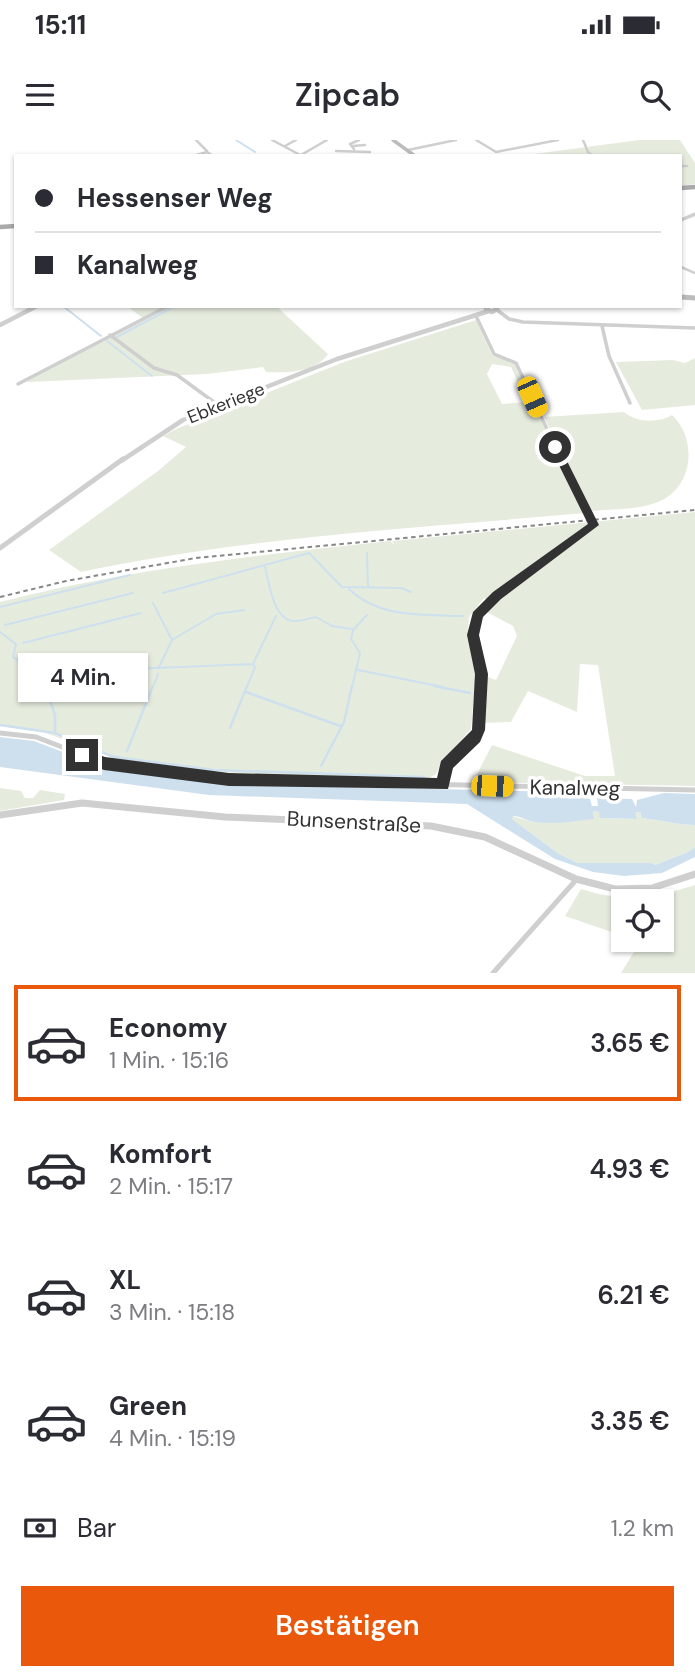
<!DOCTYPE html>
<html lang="de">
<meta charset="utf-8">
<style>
body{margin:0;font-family:"DM Sans",sans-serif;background:#f2f2f3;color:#2b2b33;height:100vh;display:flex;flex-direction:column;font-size:26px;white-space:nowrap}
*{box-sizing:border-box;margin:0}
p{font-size:23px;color:#7c7c81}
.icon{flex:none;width:38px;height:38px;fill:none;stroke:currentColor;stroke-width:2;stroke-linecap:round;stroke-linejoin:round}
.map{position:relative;height:833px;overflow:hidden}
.drawer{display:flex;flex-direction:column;background:#fff;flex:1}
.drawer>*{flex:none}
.top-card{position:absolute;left:14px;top:14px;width:668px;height:154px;border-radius:0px;box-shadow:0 2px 5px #0004;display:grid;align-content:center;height:154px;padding:0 21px;background:#fff}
.buttons{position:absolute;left:611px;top:749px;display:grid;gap:14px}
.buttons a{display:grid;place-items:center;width:63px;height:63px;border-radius:0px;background:#fff;box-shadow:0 2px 5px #0004;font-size:35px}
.end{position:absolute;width:32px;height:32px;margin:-16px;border:9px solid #323232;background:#fff;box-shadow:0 0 0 4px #fff}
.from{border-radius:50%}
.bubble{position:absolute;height:49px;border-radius:0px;background:#fff;box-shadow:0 2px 5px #0004;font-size:23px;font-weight:600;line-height:49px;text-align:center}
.car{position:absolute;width:21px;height:42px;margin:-21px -10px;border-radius:9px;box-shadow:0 0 5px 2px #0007;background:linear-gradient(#f5c518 24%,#345 0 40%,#f5c518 0 76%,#345 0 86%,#f5c518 0)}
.top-card b{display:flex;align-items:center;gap:24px;height:66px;font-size:26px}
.top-card b+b{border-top:2px solid #e1e1e2}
.top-card i{width:18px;height:18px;background:#2b2b33}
ul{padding:12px 0 0;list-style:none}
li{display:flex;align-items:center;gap:21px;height:116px;margin:0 14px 10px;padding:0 7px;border:4px solid transparent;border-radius:0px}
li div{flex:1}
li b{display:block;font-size:26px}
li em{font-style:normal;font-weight:600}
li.active{border-color:#ea580c}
li>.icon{width:63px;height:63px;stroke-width:1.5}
.pay{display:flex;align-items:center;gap:18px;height:77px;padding:0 21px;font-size:26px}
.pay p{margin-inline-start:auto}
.primary-button{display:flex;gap:14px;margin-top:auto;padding:14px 21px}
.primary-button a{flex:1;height:80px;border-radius:0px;background:#ea580c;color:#fff;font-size:28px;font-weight:600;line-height:80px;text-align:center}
.status{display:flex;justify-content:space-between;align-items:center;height:49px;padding:0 35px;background:#fff;direction:ltr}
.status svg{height:19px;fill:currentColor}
header{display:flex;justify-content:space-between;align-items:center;height:91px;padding:0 21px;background:#fff;font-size:32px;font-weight:600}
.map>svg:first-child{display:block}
</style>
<div class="status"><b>15:11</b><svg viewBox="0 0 49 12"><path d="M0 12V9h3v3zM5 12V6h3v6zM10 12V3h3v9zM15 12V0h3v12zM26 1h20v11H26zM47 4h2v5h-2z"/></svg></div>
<header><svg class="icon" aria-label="menu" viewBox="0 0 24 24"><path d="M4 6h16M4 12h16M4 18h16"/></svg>Zipcab<svg class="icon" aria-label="search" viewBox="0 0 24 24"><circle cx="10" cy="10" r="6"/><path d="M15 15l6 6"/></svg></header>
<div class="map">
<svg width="695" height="833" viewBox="0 0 695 833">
<rect width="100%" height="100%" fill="#fff"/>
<!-- green -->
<path fill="#e5ecde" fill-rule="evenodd" d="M639 0H680L695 23V44L681 46V16H519Z
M127 166H276L328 214C315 233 286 233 266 232L263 227 207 234 28 242 26 240 144 179Z
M476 180 492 215 513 221 585 373C417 388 246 397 81 432L49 410 158 331 186 307 163 296 176 289 344 222ZM492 224 511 227 527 262 502 264 487 234Z
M695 218V265L642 270 616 222 673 220 685 223Z
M624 272C636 283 659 283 672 275 695 296 695 340 666 358 646 370 615 369 592 371L577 347 544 277Z
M695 372V646L473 642 492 605 585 636H615L598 525 580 524 577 572 528 551 511 582 481 583 483 535 496 540 517 496 513 486 485 471 491 463 484 458 469 477 468 490 476 531 471 589 442 622 436 634 427 639 246 634 204 630 114 618 43 592 0 586V462C129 429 258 415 390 401L395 405 392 401Z
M0 648 21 651 25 658H33L40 650 65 654 64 660 0 671Z
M593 671 599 672 601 678 636 679 635 672H640L642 678C661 680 676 685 695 685V707L688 712 655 725 650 723H578L559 714 512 679V676L533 682 594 679Z
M695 745V833H621L640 802 636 800H662V761H623V796L565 776 581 749C626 763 651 759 695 745Z"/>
<!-- water -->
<path fill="#cee0ee" d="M0 597 34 601 102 627 218 644 564 652 590 659 592 666H598L597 658 632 659 636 667 637 660 664 653 695 654V685C676 685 661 680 642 678L640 672H635L637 679 600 678 599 672 593 671 594 679C574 681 556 685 535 682 527 681 521 676 513 676L512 679 559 714 578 723H651L655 725 688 712 695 707V717L662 733 624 736 593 732 555 719 467 664 209 655 0 627Z"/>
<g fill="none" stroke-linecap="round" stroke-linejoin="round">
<!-- stream-far1 -->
<path stroke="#cee0ee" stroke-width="2" d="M236 0 255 12
M63 166 101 196
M117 197 175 166
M107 201 152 236
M367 413 368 447
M265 427C269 442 273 479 293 481 300 482 309 478 316 477L332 486 352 489
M349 449C380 479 423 474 463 476
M163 453 309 413 342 447 401 448 411 452
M153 463 172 500 159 527
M0 467 130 435
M5 485 133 453
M0 492 16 504 13 517 32 530 39 547
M172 500 216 474 244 470
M23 503 141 473
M358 530 443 547
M58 547 83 531 253 524
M153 547 158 534
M247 547 255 527 253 524 276 476
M352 547 360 513 351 499 353 490 367 475"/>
<!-- stream -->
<path stroke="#cee0ee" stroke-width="2.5" d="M38 546 40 551 48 554 55 575V593
M434 546 470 553
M246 552 340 586
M48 554 61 546
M0 585 55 593 114 617 214 630 424 637
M230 588 247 546
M127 611 153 546
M321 626 344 582 352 546"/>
<!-- minor-far3 -->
<path stroke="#cfcfcf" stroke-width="2.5" d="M196 0 207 11
M272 0 302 16
M476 0 496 12 558 0
M583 0 588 12 593 16
M285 6 296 0
M353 6 365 5
M354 9 350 4 359 0
M408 10 456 0
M336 11 370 12
M301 15 327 0
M193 16 207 12 213 16
M681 26H687
M681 127 695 133"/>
<!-- minor-far2 -->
<path stroke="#cfcfcf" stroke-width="3.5" d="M497 170 509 179 523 182 695 188
M476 176 494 214 516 223 562 321
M602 186 609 216 630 263
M110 195 154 228 177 235 218 265
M18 244 168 166"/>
<!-- minor-far1 -->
<path stroke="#cfcfcf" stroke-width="4.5" d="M481 547 482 534 473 495 477 475 497 455 594 384 561 319"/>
<!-- minor -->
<path stroke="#cfcfcf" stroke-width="5" d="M0 593 36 597 104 623 229 640 695 650
M443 644 448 627 479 590 481 546
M493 833 576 740"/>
<!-- tertiary-far3 -->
<path stroke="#cfcfcf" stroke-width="3.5" d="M681 80 695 74"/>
<!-- tertiary-far2 -->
<path stroke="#cfcfcf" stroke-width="4.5" d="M487 166 486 169 492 172 497 169 495 166
M0 185 37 166
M121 321 183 280 337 219 489 171"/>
<!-- tertiary-far1 -->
<path stroke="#cfcfcf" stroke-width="5" d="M0 408 123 319"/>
<!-- tertiary -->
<path stroke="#cfcfcf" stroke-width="7" d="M0 675 82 663 225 677 431 686 485 697 576 739 615 749 652 748 695 734"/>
<!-- secondary-far1 -->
<path stroke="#bcbcbc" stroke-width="3.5" d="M393 0 415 16"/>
<!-- secondary -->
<path stroke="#bcbcbc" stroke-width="5" d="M681 157 695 158"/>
<!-- primary -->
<path stroke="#aaa" stroke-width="4.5" d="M681 48 695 47
M0 87 16 86"/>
<!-- rail -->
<path stroke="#878787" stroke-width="2" stroke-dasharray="4.5 3.5" stroke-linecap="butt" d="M0 457 66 441 196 418 695 370"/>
</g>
<!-- route -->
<path fill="#323232" d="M555 303 560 307 599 385 501 459 483 477 479 495 488 534 485 590 480 602 453 628 448 649 229 646 104 630 77 619 75 615 82 609 105 617 229 633 437 638 441 621 472 590 475 534 467 495 473 472 493 452 588 384 550 307Z"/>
<g text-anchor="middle" stroke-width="7" stroke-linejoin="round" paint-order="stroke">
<!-- street labels -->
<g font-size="18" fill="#323232" stroke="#fff">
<text transform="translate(226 263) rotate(-22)" y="6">Ebkeriege</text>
</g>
<!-- near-street labels -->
<g font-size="21" fill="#323232" stroke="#fff">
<text transform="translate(575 648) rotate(1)" y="7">Kanalweg</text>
<text transform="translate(354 682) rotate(3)" y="7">Bunsenstraße</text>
</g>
</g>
</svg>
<div class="buttons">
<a><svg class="icon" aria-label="locate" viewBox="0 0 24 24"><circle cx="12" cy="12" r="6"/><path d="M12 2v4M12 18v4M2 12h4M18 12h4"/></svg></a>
</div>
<i class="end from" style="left:555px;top:307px"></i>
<i class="end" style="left:82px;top:615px"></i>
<div class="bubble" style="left:18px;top:513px;width:130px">4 Min.</div>
<i class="car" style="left:532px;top:257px;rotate:156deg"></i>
<i class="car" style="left:492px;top:646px;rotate:92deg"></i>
<div class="top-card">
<b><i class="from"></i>Hessenser Weg</b>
<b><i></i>Kanalweg</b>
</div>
</div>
<section class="drawer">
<ul>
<li class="active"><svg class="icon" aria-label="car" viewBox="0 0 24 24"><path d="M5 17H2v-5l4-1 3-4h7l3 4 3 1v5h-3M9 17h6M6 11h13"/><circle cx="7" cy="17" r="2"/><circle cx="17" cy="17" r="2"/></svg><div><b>Economy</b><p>1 Min. · 15:16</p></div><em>3.65 €</em></li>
<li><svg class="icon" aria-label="car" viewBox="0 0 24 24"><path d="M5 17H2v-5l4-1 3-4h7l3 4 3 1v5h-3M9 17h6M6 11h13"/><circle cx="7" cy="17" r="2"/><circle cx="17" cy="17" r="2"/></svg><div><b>Komfort</b><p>2 Min. · 15:17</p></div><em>4.93 €</em></li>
<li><svg class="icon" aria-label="car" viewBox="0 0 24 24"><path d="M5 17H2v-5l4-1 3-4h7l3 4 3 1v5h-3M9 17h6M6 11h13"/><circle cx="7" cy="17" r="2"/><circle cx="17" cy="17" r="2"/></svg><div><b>XL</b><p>3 Min. · 15:18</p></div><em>6.21 €</em></li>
<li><svg class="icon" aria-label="car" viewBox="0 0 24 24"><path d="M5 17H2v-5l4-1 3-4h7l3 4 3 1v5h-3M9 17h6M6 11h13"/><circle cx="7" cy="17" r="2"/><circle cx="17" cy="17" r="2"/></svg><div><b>Green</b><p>4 Min. · 15:19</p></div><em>3.35 €</em></li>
</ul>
<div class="pay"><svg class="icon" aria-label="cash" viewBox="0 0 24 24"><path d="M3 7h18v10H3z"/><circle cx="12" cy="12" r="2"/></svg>Bar<p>1.2 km</p></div>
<div class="primary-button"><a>Bestätigen</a></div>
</section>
